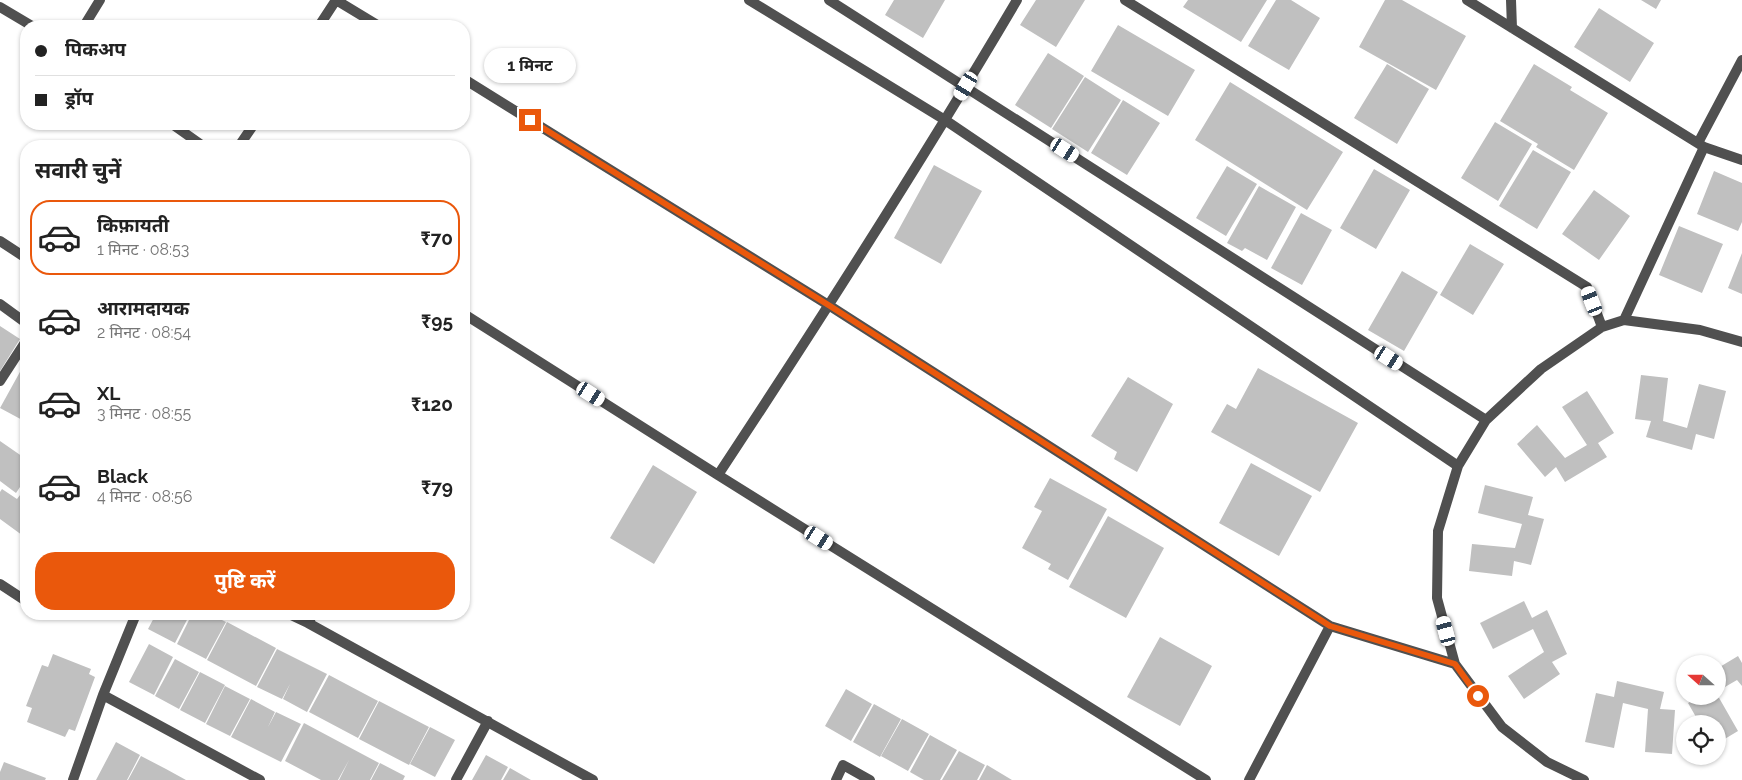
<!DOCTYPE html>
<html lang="hi">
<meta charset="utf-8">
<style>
body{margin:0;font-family:Raleway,"Noto Sans Devanagari",sans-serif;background:#f2f2f2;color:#222;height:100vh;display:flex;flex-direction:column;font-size:19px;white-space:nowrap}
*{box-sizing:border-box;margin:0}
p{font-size:16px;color:#767676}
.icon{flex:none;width:28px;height:28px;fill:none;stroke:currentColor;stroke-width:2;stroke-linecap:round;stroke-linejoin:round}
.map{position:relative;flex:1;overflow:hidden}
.details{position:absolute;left:20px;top:140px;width:450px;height:480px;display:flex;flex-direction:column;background:#fff;border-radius:20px;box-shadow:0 1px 4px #0004}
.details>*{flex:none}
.banner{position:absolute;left:20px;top:20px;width:450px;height:110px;border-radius:20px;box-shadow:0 1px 4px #0004;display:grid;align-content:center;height:110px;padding:0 15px;background:#fff}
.needle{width:32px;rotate:291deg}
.tools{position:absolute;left:1676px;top:655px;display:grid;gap:10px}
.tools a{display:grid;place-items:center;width:50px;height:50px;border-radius:50%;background:#fff;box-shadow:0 1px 4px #0004;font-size:25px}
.end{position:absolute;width:22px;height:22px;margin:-11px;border:6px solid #ea580c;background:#fff;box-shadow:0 0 0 2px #fff}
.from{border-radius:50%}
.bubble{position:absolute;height:35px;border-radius:18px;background:#fff;box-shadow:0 1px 4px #0004;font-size:16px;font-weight:700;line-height:35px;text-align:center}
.car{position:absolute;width:15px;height:30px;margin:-15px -8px;border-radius:6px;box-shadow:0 0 4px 1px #0007;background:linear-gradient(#fff 24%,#345 0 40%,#fff 0 76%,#345 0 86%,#fff 0)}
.banner b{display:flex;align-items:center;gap:18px;height:48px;font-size:19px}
.banner b+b{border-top:1px solid #e0e0e0}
.banner i{width:12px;height:12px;background:#222}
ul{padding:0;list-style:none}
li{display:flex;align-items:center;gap:15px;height:75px;margin:0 10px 8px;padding:0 5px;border:2px solid transparent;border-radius:20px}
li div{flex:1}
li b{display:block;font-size:19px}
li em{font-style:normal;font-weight:700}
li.selected{border-color:#ea580c}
li>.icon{width:45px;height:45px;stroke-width:1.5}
h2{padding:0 15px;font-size:22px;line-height:60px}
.primary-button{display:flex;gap:10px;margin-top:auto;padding:10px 15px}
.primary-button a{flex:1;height:58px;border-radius:20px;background:#ea580c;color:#fff;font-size:20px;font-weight:700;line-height:58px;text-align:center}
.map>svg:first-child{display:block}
</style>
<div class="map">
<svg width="1742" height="780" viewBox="0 0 1742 780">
<rect width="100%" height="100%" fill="#fff"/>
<!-- building -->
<path fill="#c0c0c0" d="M894 0H945L923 38 885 15Z
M1036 0H1085L1056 47 1020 25Z
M1188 0H1267L1241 42 1183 7Z
M1276 0H1291L1320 18 1289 70 1248 46Z
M1385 0H1402L1466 36 1436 90 1359 47Z
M1641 0H1661L1656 9Z
M1599 8 1654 43 1630 82 1574 47Z
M1118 25 1195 70 1168 116 1091 71Z
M1048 53 1084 76 1051 128 1015 105Z
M1387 64 1429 89 1397 144 1354 118Z
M1534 64 1572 87 1570 90 1608 113 1574 170 1536 147 1538 144 1500 121Z
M1085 77 1121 100 1088 152 1052 129Z
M1230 82 1343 152 1307 210 1195 140Z
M1123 100 1160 123 1127 175 1091 153Z
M1495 122 1532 144 1498 201 1461 178Z
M1533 150 1571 172 1537 229 1499 206Z
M934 165 982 191 941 264 894 238Z
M1227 166 1257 184 1226 236 1196 218Z
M1374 169 1410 190 1376 249 1340 228Z
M1714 171 1742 183V222L1738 231 1697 214Z
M1259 186 1296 207 1267 260 1245 248 1242 251 1227 243Z
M1594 190 1630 216 1599 260 1562 234Z
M1301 213 1332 230 1302 285 1271 268Z
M1679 226 1723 244 1702 293 1659 275Z
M1470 244 1504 264 1473 315 1440 295Z
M1742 253V294L1728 288Z
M1402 271 1438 292 1404 351 1368 330Z
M0 326 20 339 0 371Z
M26 361V422L0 408Z
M1258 368 1358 423 1320 492 1211 432 1227 404 1236 409Z
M1641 375 1668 378 1663 421 1687 428 1699 384 1726 391 1714 439 1696 434 1692 450 1646 437 1651 421 1635 419Z
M1128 377 1173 404 1137 472 1114 459 1117 452 1091 436Z
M1587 391 1614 433 1598 443 1607 457 1565 482 1556 467 1545 477 1517 444 1537 425 1565 458 1587 445 1562 407Z
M0 441 26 459V478L16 493 0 481Z
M1251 463 1312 496 1279 556 1219 523Z
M653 465 697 492 654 564 610 538Z
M1050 478 1107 509 1068 580 1048 569 1051 564 1022 548 1042 511 1034 507Z
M1485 485 1533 497 1528 515 1544 519 1531 565 1514 561 1512 576 1469 571 1472 544 1515 548 1522 524 1478 513Z
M26 487V538L0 519V492L2 489 17 499Z
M1108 516 1164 548 1126 618 1069 587Z
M1524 601 1532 618 1547 610 1567 654 1552 662 1560 674 1524 699 1508 676 1544 652 1533 629 1493 649 1480 623Z
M156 614H190L175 643 148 629Z
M192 614H210L226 622 206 659 177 644Z
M227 622 276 648 256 686 207 660Z
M1160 637 1212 666 1180 726 1127 697Z
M149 644 173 657 154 695 129 682Z
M277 649 327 674 307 712 283 699 290 684 282 699 257 687Z
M53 654 91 669 89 674 95 677 75 731 69 729 65 737 27 722 32 708 26 706 42 665 48 667Z
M1738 656 1742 663V686L1737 680 1718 691V668Z
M175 659 199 672 179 709 155 696Z
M200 672 225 685 205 723 180 710Z
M329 675 378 701 358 738 309 712Z
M1617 681 1664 692 1660 709 1675 710 1672 754 1645 752 1648 709 1623 703 1614 748 1585 742 1596 693 1614 697Z
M225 686 250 699 230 736 206 724Z
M846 689 872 704 851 741 825 726Z
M1700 696H1718L1738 731 1718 743V724H1700L1688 703Z
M251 699 275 712 268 727 276 712 301 724 281 762 231 737Z
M379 701 429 727 409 765 359 739Z
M874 704 901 719 880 757 853 742Z
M902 719 929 734 908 771 881 756Z
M304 723 379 763 370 780H339L349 760 338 780H321L285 761Z
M430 727 455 740 435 777 410 764Z
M930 735 957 750 940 780H924L910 772Z
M116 742 140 755 127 780H96Z
M959 751 985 765 977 780H942Z
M486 755 508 767 501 780H472Z
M141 756 166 769 186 780H128Z
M4 762 46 778 45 780H0V772Z
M380 763 405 776 403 780H371Z
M987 765 1012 780H979Z
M510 768 531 780H503Z"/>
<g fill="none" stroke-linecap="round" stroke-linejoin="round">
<!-- minor -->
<path stroke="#505050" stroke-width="10" d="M336 0 379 26
M749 0 945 120 1458 466
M829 0 1486 420
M1125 0 1587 287 1602 327
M1467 0 1704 147 1742 160
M1511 0 1512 28
M0 7 32 26
M84 26 100 0
M319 26 336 0
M464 79 830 306 1330 626 1455 664
M172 124 203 146
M1698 143 1742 60
M239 146 254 124
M0 241 26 258
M0 304 26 323
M464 314 718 475 1206 780
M1624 320 1704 147
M0 381 26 341
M718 475C821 319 922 161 1017 0
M0 584 26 601
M289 614 308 623 313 614
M308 623 593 780
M103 695 260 780
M73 780 103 695 136 614
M456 780 488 721
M836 780 843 765 870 780
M1249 780 1330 626
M1584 780 1547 762 1502 727 1455 664 1437 598 1438 531 1458 466 1486 420 1541 369 1602 327 1624 320 1700 330 1742 342"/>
</g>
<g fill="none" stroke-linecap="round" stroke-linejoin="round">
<!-- route -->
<path stroke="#ea580c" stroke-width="6" d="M530 120 830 306 1330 626 1455 664 1478 696"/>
</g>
</svg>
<div class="tools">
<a><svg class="needle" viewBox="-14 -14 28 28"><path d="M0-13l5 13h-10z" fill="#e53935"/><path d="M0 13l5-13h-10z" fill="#767676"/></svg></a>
<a><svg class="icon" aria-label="locate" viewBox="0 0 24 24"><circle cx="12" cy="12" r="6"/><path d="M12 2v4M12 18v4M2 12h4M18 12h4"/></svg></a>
</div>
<i class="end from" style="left:1478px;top:696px"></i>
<i class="end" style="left:530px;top:120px"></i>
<div class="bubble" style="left:484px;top:48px;width:92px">1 मिनट</div>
<i class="car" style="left:966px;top:86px;rotate:211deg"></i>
<i class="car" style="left:1065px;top:150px;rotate:122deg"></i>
<i class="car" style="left:1592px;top:301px;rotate:339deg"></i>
<i class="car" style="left:1389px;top:358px;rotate:123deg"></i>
<i class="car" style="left:591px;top:394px;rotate:123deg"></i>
<i class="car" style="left:819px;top:538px;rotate:122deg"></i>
<i class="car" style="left:1446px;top:631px;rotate:345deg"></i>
<div class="banner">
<b><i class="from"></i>पिकअप</b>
<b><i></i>ड्रॉप</b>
</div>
<section class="details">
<h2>सवारी चुनें</h2>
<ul>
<li class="selected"><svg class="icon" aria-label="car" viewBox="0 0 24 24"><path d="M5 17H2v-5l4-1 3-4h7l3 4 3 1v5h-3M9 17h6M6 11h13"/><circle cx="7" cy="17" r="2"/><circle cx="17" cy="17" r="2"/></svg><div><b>किफ़ायती</b><p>1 मिनट · 08:53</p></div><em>₹70</em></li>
<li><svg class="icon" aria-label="car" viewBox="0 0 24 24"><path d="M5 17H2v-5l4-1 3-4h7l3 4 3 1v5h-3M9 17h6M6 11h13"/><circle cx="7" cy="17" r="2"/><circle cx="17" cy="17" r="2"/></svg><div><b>आरामदायक</b><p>2 मिनट · 08:54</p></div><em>₹95</em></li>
<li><svg class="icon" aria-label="car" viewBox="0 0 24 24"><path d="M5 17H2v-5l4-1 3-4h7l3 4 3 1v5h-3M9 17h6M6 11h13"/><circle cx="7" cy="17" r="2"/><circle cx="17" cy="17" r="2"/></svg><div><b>XL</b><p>3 मिनट · 08:55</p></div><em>₹120</em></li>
<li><svg class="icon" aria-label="car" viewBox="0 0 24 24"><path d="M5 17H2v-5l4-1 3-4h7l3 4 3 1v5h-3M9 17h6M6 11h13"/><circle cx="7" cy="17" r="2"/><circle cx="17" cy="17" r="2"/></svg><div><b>Black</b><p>4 मिनट · 08:56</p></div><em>₹79</em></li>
</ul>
<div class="primary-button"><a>पुष्टि करें</a></div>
</section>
</div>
